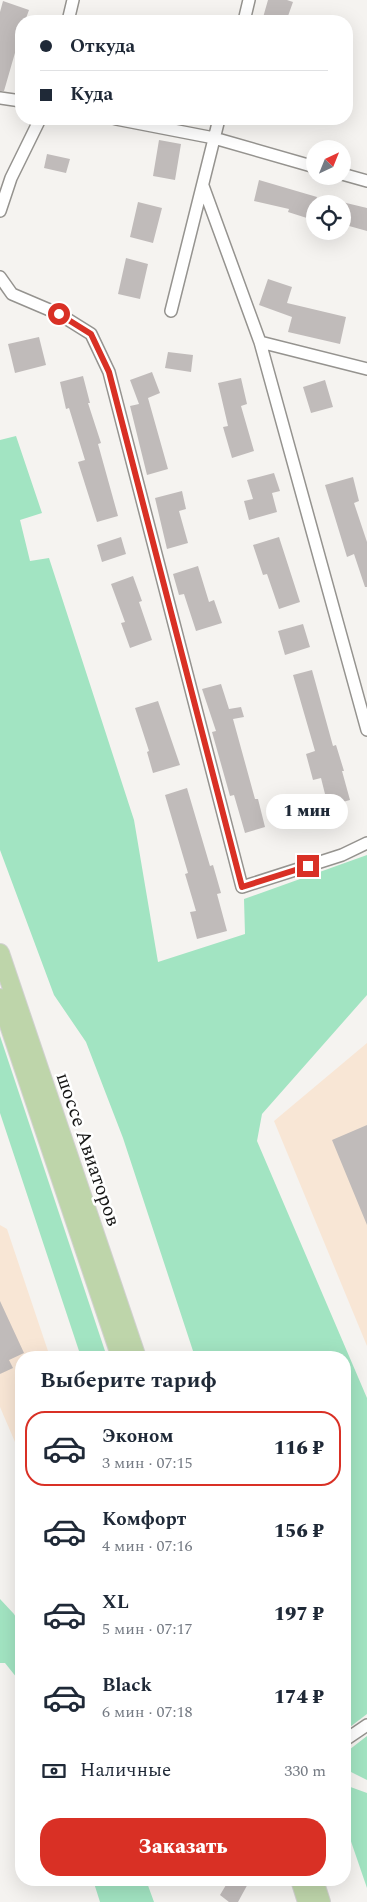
<!DOCTYPE html>
<html lang="ru">
<meta charset="utf-8">
<style>
body{margin:0;font-family:Spectral,serif;background:#f2f2f3;color:#1f2937;height:100vh;display:flex;flex-direction:column;font-size:19px;white-space:nowrap}
*{box-sizing:border-box;margin:0}
p{font-size:16px;color:#747a83}
.icon{flex:none;width:28px;height:28px;fill:none;stroke:currentColor;stroke-width:2;stroke-linecap:round;stroke-linejoin:round}
.map{position:relative;flex:1;overflow:hidden}
.sheet{position:absolute;left:15px;top:1351px;width:336px;height:535px;display:flex;flex-direction:column;background:#fff;border-radius:20px;box-shadow:0 5px 20px #0002}
.sheet>*{flex:none}
.guide{position:absolute;left:15px;top:15px;width:338px;height:110px;border-radius:20px;box-shadow:0 5px 20px #0002;display:grid;align-content:center;height:110px;padding:0 25px;background:#fff}
.needle{width:32px;rotate:43deg}
.buttons{position:absolute;left:306px;top:140px;display:grid;gap:10px}
.buttons a{display:grid;place-items:center;width:45px;height:45px;border-radius:50%;background:#fff;box-shadow:0 5px 20px #0002;font-size:25px}
.end{position:absolute;width:22px;height:22px;margin:-11px;border:6px solid #d93025;background:#fff;box-shadow:0 0 0 2px #fff}
.from{border-radius:50%}
.bubble{position:absolute;height:35px;border-radius:18px;background:#fff;box-shadow:0 5px 20px #0002;font-size:16px;font-weight:800;line-height:35px;text-align:center}
.guide b{display:flex;align-items:center;gap:18px;height:48px;font-size:19px}
.guide b+b{border-top:1px solid #e0e1e3}
.guide i{width:12px;height:12px;background:#1f2937}
ul{padding:0;list-style:none}
li{display:flex;align-items:center;gap:15px;height:75px;margin:0 10px 8px;padding:0 15px;border:2px solid transparent;border-radius:20px}
li div{flex:1}
li b{display:block;font-size:19px}
li em{font-style:normal;font-weight:800}
li.on{border-color:#d93025}
li>.icon{width:45px;height:45px;stroke-width:1.5}
h2{padding:0 25px;font-size:22px;line-height:60px}
.pay{display:flex;align-items:center;gap:12px;height:55px;padding:0 25px;font-size:19px}
.pay p{margin-inline-start:auto}
.button{display:flex;gap:10px;margin-top:auto;padding:10px 25px}
.button a{flex:1;height:58px;border-radius:20px;background:#d93025;color:#fff;font-size:20px;font-weight:800;line-height:58px;text-align:center}
.map>svg:first-child{display:block}
</style>
<div class="map">
<svg width="367" height="1902" viewBox="0 0 367 1902">
<rect width="100%" height="100%" fill="#f5f3f0"/>
<!-- industrial -->
<path fill="#f8e6d5" d="M367 1043V1346L274 1121Z
M0 1225 7 1229 50 1357 21 1358V1456L0 1407Z"/>
<!-- green -->
<path fill="#a2e4c2" d="M16 436 42 513 20 520 30 561 49 558 134 820 158 962 245 934 244 899 367 855V995L262 1114 257 1141 367 1398V1714L346 1730 345 1358 195 1357 123 1138 86 1042 54 995 0 850V440Z
M0 1036 107 1357H81L0 1113Z
M0 1599 14 1614 21 1626V1683L5 1663H0Z
M367 1736V1780L345 1769V1753Z
M345 1785 367 1793V1888L345 1824Z
M93 1880H146L154 1902H100Z"/>
<!-- building -->
<path fill="#c0bbba" d="M268 0H287L293 2 288 16 283 15 282 21H262Z
M3 1 29 10 25 21H21V32L4 91H0V12Z
M159 140 181 144 175 180 153 176Z
M47 154 70 159 66 173 44 168Z
M259 180 317 197 310 219 288 212 289 209 254 201Z
M138 202 162 208 153 243 130 237Z
M342 202 367 208V231L342 224Z
M126 258 148 264 140 299 118 294Z
M268 279 292 287 287 303 346 317 340 344 288 332 292 317 259 305Z
M39 337 46 365 15 373 8 344Z
M168 352 193 355 191 372 165 368Z
M152 372 160 393 148 398 168 469 147 475 130 406 139 404 130 380Z
M83 376 90 403H88L101 443 98 444 118 516 97 522 78 462 85 460 69 408 66 409 60 382Z
M241 378 247 404 241 406 254 451 232 458 223 427 228 426 218 383Z
M325 380 333 407 311 413 303 387Z
M274 473 280 491 272 493 277 512 249 520 244 501 253 499 247 480Z
M353 477 359 501 354 503 367 542V587H365L354 554 347 557 325 485Z
M182 491 186 509 179 511 188 543 167 549 155 498Z
M121 537 126 554 102 562 97 545Z
M279 537 300 602 279 609 267 574 263 575 253 545Z
M198 566 209 602 214 600 222 623 196 631 184 594 179 595 173 574Z
M133 576 142 601 139 602 152 640 130 648 121 623 125 622 111 584Z
M303 624 310 647 285 655 278 631Z
M312 670 333 746 336 745 344 771H342L350 800 328 806 321 778 313 780 306 754 315 751 293 675Z
M221 684 229 709 241 707 244 717 233 719 255 799H258L265 827 245 833 234 795 230 796 212 732 216 731 202 689Z
M158 701 180 765 153 773 147 752 149 751 135 708Z
M187 788 210 866 213 865 221 893 217 894 227 931 197 939 190 912 196 911 185 874 188 873 165 795Z
M367 1125V1225L332 1140Z
M0 1301 24 1353 9 1360 13 1368 0 1374Z
M229 1880H250L238 1902H229L220 1895Z"/>
<g fill="none" stroke-linecap="round" stroke-linejoin="round">
<defs>
<path id="street" d="M68 21 73 0
M244 21 249 0
M0 98 21 101
M116 119 214 138 315 167
M342 174 367 181
M203 186 260 342 367 730
M0 211 11 178 40 119
M0 277 12 294 59 314 91 334 109 372 242 887 342 855 367 843
M171 311 219 119
M260 342 367 369
M345 1740 367 1725"/>
<path id="primary" d="M0 953 137 1358
M0 998 121 1358
M300 1880 307 1902
M314 1880 321 1902"/>
</defs>
<!-- street casing -->
<use href="#street" stroke="#95938f" stroke-width="14"/>
<!-- primary casing -->
<use href="#primary" stroke="#d1d1d0" stroke-width="20"/>
<!-- street -->
<use href="#street" stroke="#fff" stroke-width="11"/>
<!-- primary -->
<use href="#primary" stroke="#bed5aa" stroke-width="18"/>
</g>
<g fill="none" stroke-linecap="round" stroke-linejoin="round">
<!-- route -->
<path stroke="#d93025" stroke-width="6" d="M59 314 91 334 109 372 242 887 308 866"/>
</g>
<g text-anchor="middle" stroke-width="5" stroke-linejoin="round" paint-order="stroke">
<!-- street labels -->
<g font-size="20" fill="#171716" stroke="#fff">
<text transform="translate(89 1149) rotate(71)" y="7">шоссе Авиаторов</text>
</g>
</g>
</svg>
<div class="buttons">
<a><svg class="needle" viewBox="-14 -14 28 28"><path d="M0-13l5 13h-10z" fill="#e53935"/><path d="M0 13l5-13h-10z" fill="#747a83"/></svg></a>
<a><svg class="icon" aria-label="locate" viewBox="0 0 24 24"><circle cx="12" cy="12" r="6"/><path d="M12 2v4M12 18v4M2 12h4M18 12h4"/></svg></a>
</div>
<i class="end from" style="left:59px;top:314px"></i>
<i class="end" style="left:308px;top:866px"></i>
<div class="bubble" style="left:266px;top:794px;width:82px">1 мин</div>
<div class="guide">
<b><i class="from"></i>Откуда</b>
<b><i></i>Куда</b>
</div>
<section class="sheet">
<h2>Выберите тариф</h2>
<ul>
<li class="on"><svg class="icon" aria-label="car" viewBox="0 0 24 24"><path d="M5 17H2v-5l4-1 3-4h7l3 4 3 1v5h-3M9 17h6M6 11h13"/><circle cx="7" cy="17" r="2"/><circle cx="17" cy="17" r="2"/></svg><div><b>Эконом</b><p>3 мин · 07:15</p></div><em>116 ₽</em></li>
<li><svg class="icon" aria-label="car" viewBox="0 0 24 24"><path d="M5 17H2v-5l4-1 3-4h7l3 4 3 1v5h-3M9 17h6M6 11h13"/><circle cx="7" cy="17" r="2"/><circle cx="17" cy="17" r="2"/></svg><div><b>Комфорт</b><p>4 мин · 07:16</p></div><em>156 ₽</em></li>
<li><svg class="icon" aria-label="car" viewBox="0 0 24 24"><path d="M5 17H2v-5l4-1 3-4h7l3 4 3 1v5h-3M9 17h6M6 11h13"/><circle cx="7" cy="17" r="2"/><circle cx="17" cy="17" r="2"/></svg><div><b>XL</b><p>5 мин · 07:17</p></div><em>197 ₽</em></li>
<li><svg class="icon" aria-label="car" viewBox="0 0 24 24"><path d="M5 17H2v-5l4-1 3-4h7l3 4 3 1v5h-3M9 17h6M6 11h13"/><circle cx="7" cy="17" r="2"/><circle cx="17" cy="17" r="2"/></svg><div><b>Black</b><p>6 мин · 07:18</p></div><em>174 ₽</em></li>
</ul>
<div class="pay"><svg class="icon" aria-label="cash" viewBox="0 0 24 24"><path d="M3 7h18v10H3z"/><circle cx="12" cy="12" r="2"/></svg>Наличные<p>330 m</p></div>
<div class="button"><a>Заказать</a></div>
</section>
</div>
